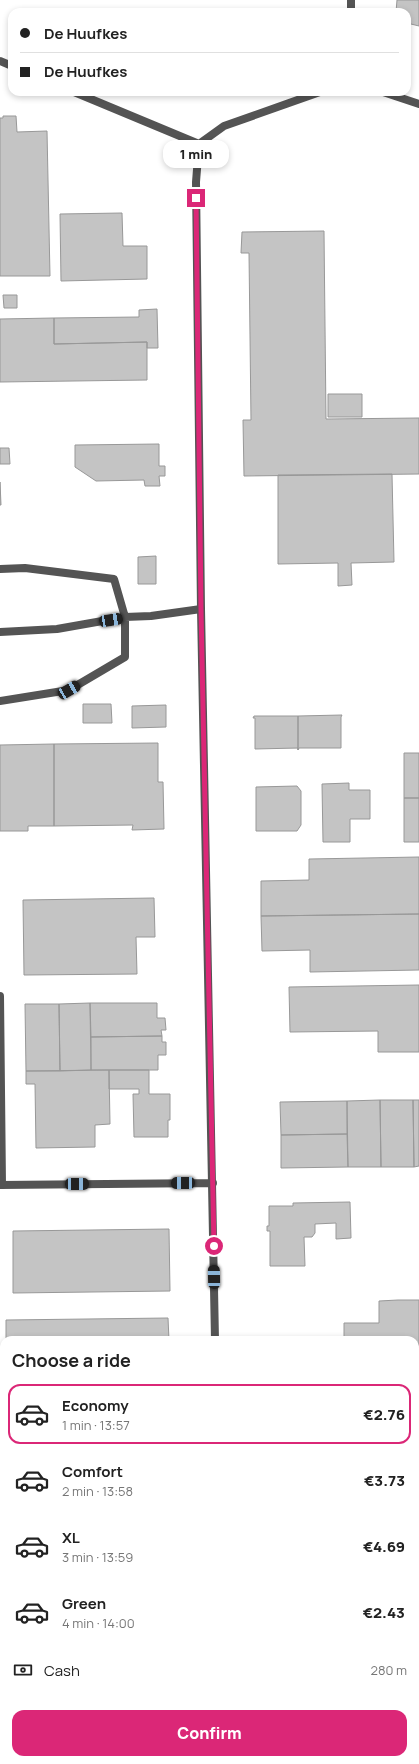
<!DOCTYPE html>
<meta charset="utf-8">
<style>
body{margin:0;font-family:Manrope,sans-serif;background:#f2f2f2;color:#222;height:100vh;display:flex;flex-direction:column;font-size:15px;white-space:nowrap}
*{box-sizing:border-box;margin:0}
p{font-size:13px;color:#767676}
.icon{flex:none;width:22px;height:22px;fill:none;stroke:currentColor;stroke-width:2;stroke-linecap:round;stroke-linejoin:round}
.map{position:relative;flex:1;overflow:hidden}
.side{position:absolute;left:0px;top:1336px;width:419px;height:428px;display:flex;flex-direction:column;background:#fff;border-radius:12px 12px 0 0;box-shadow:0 2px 6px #0003}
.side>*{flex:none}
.banner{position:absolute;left:8px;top:8px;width:403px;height:88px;border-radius:12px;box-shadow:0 2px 6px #0003;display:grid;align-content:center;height:88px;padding:0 12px;background:#fff}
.end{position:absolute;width:18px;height:18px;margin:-9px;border:5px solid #db2777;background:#fff;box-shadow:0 0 0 2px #fff}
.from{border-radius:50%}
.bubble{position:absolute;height:28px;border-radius:12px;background:#fff;box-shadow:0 2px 6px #0003;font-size:13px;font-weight:800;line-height:28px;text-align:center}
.car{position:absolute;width:12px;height:24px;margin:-12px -6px;border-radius:5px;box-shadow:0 0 3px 1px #0007;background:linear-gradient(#222 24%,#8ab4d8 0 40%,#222 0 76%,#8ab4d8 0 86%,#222 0)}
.banner b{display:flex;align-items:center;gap:14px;height:38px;font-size:15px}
.banner b+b{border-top:1px solid #e0e0e0}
.banner i{width:10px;height:10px;background:#222}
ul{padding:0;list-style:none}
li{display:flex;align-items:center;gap:12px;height:60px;margin:0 8px 6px;padding:0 4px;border:2px solid transparent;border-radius:12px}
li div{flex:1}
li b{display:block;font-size:15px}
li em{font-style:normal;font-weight:800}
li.active{border-color:#db2777}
li>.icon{width:36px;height:36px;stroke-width:1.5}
h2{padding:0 12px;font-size:18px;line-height:48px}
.pay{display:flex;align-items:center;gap:10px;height:44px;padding:0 12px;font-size:15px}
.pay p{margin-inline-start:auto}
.cta{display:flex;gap:8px;margin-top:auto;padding:8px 12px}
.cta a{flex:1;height:46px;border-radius:12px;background:#db2777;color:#fff;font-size:16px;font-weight:800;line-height:46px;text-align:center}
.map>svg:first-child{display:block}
</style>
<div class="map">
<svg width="419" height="1764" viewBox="0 0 419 1764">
<rect width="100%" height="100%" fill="#fff"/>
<!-- building -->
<path fill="#c4c4c4" stroke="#989898" d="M397 0H419V26L407 23V12H396Z
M3 116H16L17 132 47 131 50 276H0V118H3Z
M122 213 123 246H147V279L61 281 60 214Z
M324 231 326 419 419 418V474L244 476 243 420H251L249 253H241L242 232Z
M3 295H17V308H4Z
M157 309 158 348H147V342L54 344V318L139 317V310Z
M54 318V344L147 342V380L0 382V319Z
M328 394H362V417H328Z
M159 444V466H165V476H159L160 486H145L144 480 96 481 75 467V445Z
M0 448H9L10 464H0Z
M392 474 394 562 351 563 352 585 338 586V563L278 564V475Z
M0 482 1 505H0Z
M156 556V584H138V557Z
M83 704H111L112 723H83Z
M166 705V727L132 728V706Z
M342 715 341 717V748H299L298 750V716Z
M254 716H298V750V748L255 749V718H253Z
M158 743V782H163L164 829 132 830 133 825 54 826V744Z
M54 744V826H28V831H0V745Z
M404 753H419V798H404Z
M349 783V790H370V819H350V842H323L322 784Z
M297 786 301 791V825L297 831H256V787Z
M404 798H419V842H404Z
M419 857V914L261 916V881L309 880V859Z
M154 898 155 937H136L137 974 24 975 23 900Z
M419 914V970L310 972V950L262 951 261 916Z
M419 985V1052H378V1031L290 1032 289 987Z
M90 1003 91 1070 60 1071 59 1004Z
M90 1003H157V1018H165L166 1030H161L162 1036 91 1037Z
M25 1004H59L60 1071H26Z
M162 1036V1042H166V1055H158V1070H91V1037Z
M109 1070H149V1094H170V1120H168V1137H134L133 1094H139V1089H109Z
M109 1070 110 1124 95 1125V1147L36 1148 35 1084H26V1071Z
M380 1100H413L414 1167H381Z
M380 1100 381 1167H348L347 1101Z
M413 1100H419V1166L414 1167Z
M347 1101V1134L281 1135 280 1102Z
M347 1134 348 1167 281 1168V1135Z
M350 1202 351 1238 336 1239V1223L315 1224V1233L312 1237H304L305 1266H270V1231H267V1226H269V1206H293V1203Z
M169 1229 170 1291 13 1293V1231Z
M398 1300H419V1398H415V1340H344V1323H379V1301Z
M168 1318 169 1340H6V1320Z
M419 1401V1492H415V1402Z
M4 1413V1479L0 1480V1414Z
M0 1536H4V1590H0Z
M415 1545H419V1619H415Z
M0 1610H4V1695H1Z
M415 1635H417L419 1728 418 1740V1728H415Z
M417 1635H419V1728Z"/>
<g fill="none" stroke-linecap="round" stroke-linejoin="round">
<!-- lane -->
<path stroke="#545454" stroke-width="8" d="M0 569 25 568 114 579 125 617V657L69 690 0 701
M0 632 57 629 125 617 151 616 201 609
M0 996 2 1185"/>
<!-- street -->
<path stroke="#545454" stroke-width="8" d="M351 12V0
M0 61 12 66
M74 92 199 144
M383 92 419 104
M199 144 196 182 201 609 215 1340
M199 144 224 126 320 92
M0 1185 213 1183
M0 1747H4
M311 1760 322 1764"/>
</g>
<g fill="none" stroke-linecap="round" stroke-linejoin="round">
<!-- route -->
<path stroke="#db2777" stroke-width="5" d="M196 198 201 609 214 1246"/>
</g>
</svg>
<i class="end from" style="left:214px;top:1246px"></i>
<i class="end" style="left:196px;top:198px"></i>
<div class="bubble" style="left:163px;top:140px;width:66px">1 min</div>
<i class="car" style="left:111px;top:620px;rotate:81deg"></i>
<i class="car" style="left:69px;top:690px;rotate:60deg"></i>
<i class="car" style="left:183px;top:1183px;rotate:269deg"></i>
<i class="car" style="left:77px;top:1184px;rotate:90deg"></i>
<i class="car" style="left:214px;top:1277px;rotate:359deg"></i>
<div class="banner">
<b><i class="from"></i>De Huufkes</b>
<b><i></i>De Huufkes</b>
</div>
<section class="side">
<h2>Choose a ride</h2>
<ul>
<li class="active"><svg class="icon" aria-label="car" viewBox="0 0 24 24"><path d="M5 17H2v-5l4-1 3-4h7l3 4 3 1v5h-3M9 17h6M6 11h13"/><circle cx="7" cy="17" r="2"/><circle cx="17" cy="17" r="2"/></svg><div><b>Economy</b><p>1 min · 13:57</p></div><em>€2.76</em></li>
<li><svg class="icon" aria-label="car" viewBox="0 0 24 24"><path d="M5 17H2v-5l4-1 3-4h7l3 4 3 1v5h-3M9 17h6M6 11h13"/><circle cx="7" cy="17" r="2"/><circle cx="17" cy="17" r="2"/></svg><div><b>Comfort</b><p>2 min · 13:58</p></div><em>€3.73</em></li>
<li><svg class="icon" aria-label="car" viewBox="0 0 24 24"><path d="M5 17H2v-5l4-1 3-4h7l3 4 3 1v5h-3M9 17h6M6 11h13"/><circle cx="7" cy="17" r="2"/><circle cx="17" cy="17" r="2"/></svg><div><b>XL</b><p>3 min · 13:59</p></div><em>€4.69</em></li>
<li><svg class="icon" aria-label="car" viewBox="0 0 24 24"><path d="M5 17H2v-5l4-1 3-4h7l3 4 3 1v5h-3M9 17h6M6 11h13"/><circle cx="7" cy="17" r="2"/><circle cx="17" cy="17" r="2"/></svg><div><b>Green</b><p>4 min · 14:00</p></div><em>€2.43</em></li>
</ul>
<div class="pay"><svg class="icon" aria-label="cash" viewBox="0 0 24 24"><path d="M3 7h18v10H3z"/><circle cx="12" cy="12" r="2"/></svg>Cash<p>280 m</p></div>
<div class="cta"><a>Confirm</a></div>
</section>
</div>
